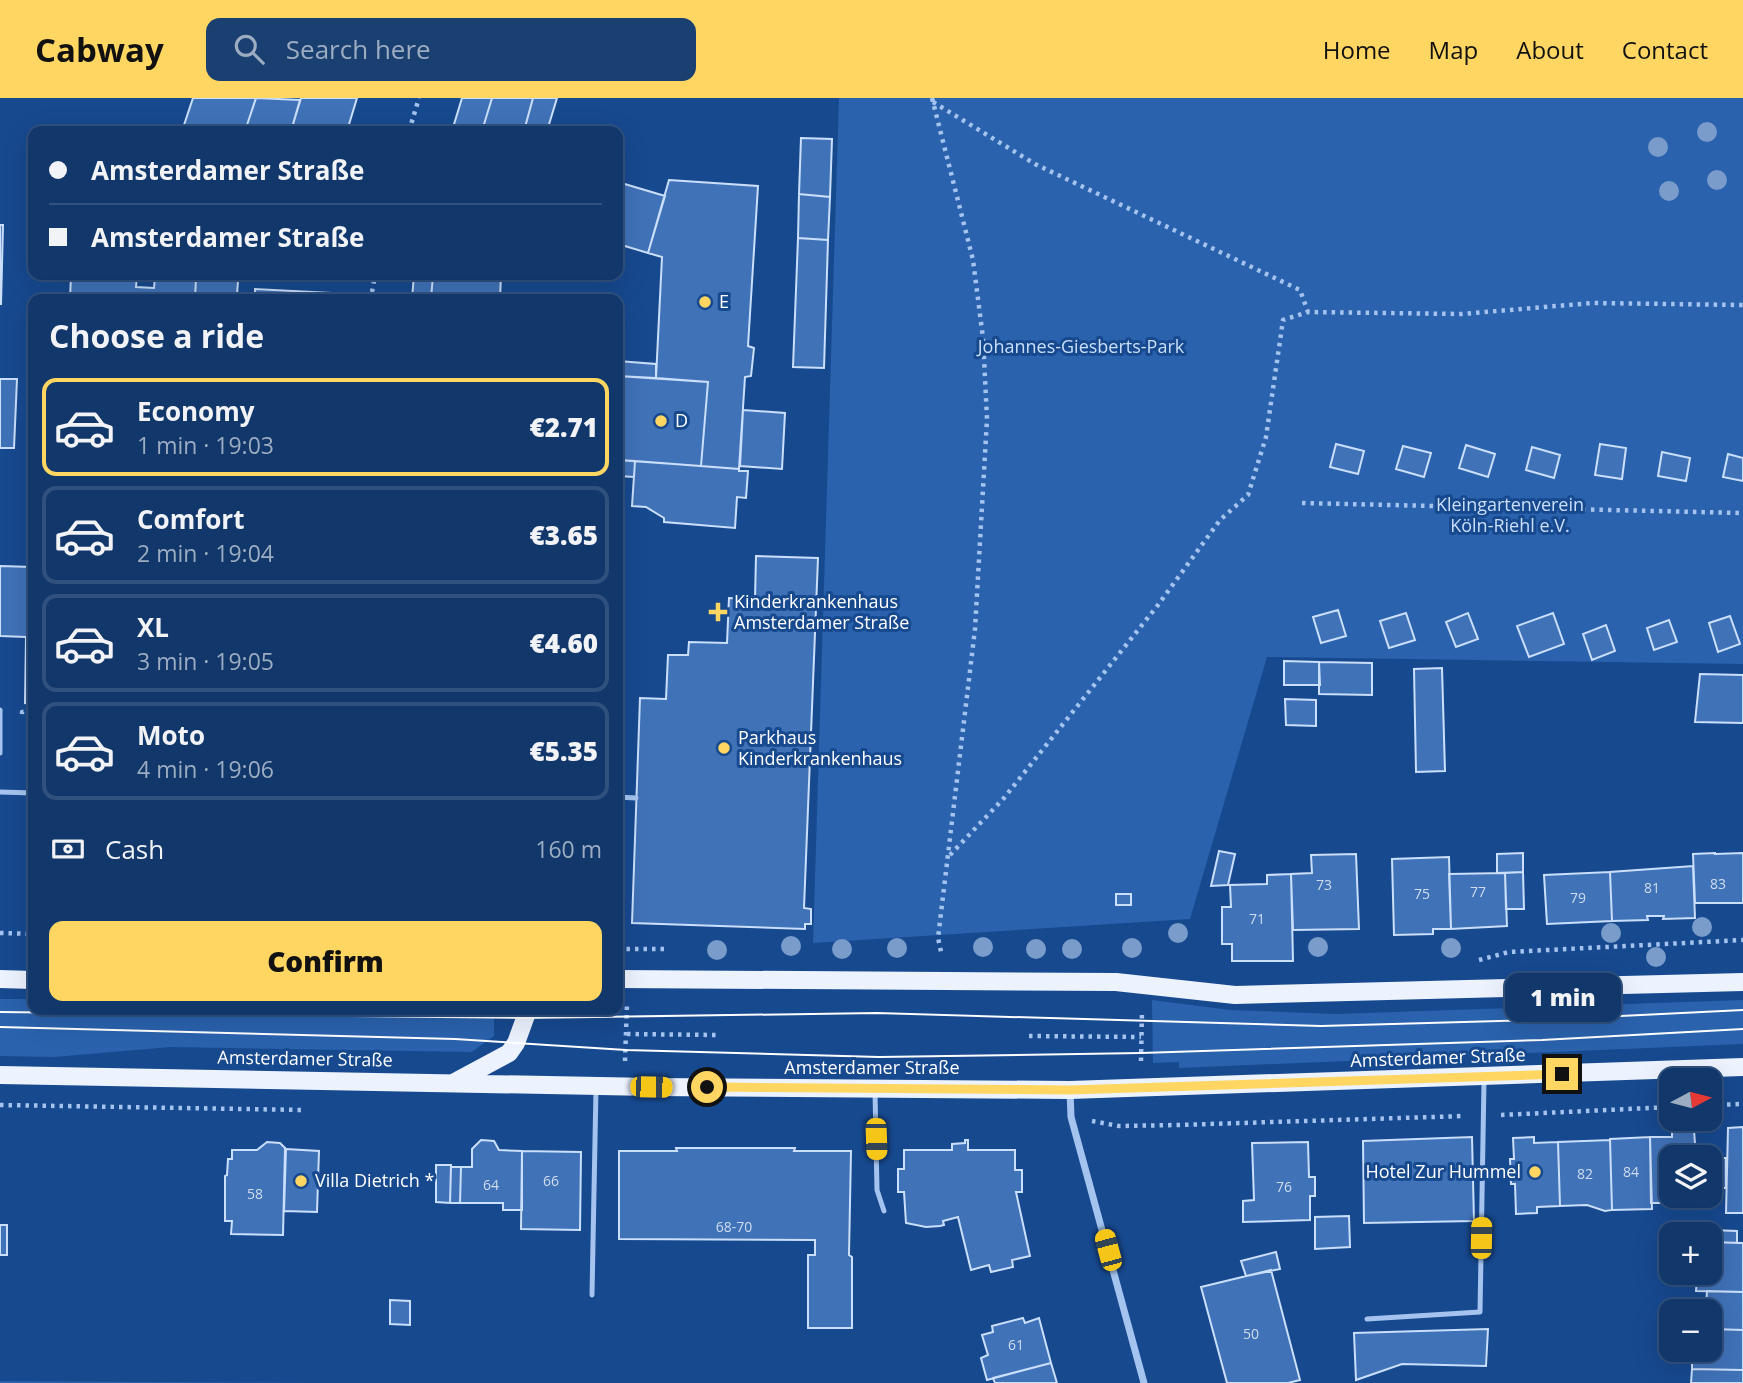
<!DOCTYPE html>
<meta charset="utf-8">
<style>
body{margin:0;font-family:"Open Sans",sans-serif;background:#1a3f71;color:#f1f3f6;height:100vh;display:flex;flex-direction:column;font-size:26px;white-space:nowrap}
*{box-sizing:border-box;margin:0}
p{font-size:23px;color:#9cacc1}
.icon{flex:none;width:38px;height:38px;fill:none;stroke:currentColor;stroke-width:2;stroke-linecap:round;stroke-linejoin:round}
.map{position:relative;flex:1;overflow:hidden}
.panel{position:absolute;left:28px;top:196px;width:595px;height:721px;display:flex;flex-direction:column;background:#11376b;border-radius:14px;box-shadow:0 7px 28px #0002,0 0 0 2px #30517e}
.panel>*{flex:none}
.guide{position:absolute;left:28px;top:28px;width:595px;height:154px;border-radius:14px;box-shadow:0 7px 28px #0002,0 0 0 2px #30517e;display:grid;align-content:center;height:154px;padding:0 21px;background:#11376b}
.needle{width:46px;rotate:83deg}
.fabs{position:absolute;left:1659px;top:970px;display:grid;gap:14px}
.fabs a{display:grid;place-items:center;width:63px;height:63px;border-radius:14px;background:#11376b;box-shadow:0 7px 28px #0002,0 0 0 2px #30517e;font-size:35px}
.end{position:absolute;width:32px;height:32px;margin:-16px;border:9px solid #ffd662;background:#111;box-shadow:0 0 0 4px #111}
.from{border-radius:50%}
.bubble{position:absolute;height:49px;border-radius:14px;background:#11376b;box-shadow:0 7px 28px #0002,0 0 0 2px #30517e;font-size:23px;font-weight:800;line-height:49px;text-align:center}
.car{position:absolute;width:21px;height:42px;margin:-21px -10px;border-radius:9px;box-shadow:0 0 5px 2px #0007;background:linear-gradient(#f5c518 24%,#345 0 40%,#f5c518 0 76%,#345 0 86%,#f5c518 0)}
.guide b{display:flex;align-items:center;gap:24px;height:66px;font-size:26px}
.guide b+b{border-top:2px solid #30517e}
.guide i{width:18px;height:18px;background:#f1f3f6}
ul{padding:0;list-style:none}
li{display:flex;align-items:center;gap:21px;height:98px;margin:0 14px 10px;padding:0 7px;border:4px solid #30517e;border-radius:14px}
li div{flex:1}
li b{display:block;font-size:26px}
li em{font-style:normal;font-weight:800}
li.active{border-color:#ffd662}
li>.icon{width:63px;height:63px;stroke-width:1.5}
h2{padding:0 21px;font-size:32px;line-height:84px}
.pay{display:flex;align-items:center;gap:18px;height:77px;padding:0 21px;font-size:26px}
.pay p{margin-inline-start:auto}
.cta{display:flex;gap:14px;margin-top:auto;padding:14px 21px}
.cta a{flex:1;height:80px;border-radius:14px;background:#ffd662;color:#111;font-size:28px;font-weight:800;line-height:80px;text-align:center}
header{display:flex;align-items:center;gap:42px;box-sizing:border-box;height:98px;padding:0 35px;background:#ffd662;color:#111}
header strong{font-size:33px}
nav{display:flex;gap:38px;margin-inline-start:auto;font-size:24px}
.search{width:490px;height:63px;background:#1a3f71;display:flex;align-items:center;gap:18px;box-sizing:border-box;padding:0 24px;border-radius:14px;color:#9cacc1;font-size:26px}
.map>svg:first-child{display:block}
</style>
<header>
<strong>Cabway</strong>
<div class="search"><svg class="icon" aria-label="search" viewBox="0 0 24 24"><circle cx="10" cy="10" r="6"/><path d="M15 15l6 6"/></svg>Search here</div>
<nav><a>Home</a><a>Map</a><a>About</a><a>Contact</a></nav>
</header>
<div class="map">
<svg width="1743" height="1285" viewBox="0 0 1743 1285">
<rect width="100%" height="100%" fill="#17498f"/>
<!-- green -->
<path fill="#2a62ad" d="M839 0H1743V566L1267 559 1190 821 813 845Z
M31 620H33V673H28Z
M0 901H33V912H491L494 913V938L472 954 170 949 54 959 0 958Z
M1152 902 1230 912 1336 916 1743 902V946L1179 970V964L1153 965Z
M0 1283 314 1285H0Z"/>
<!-- building -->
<path fill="#4072b8" stroke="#cadffb" stroke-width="2" d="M193 0H256L245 33H182Z
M256 0 300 2 291 33H245Z
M301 0H357L347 33H291Z
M462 0H492L482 33H452Z
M492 0H533L524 33H482Z
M533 0H557L547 33H524Z
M801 40 832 41 830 99 799 96Z
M669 82 758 88 748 248 754 250 751 278 745 279 739 371 701 368 708 284 656 280 662 159 648 155Z
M618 84 665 98 648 155 618 146Z
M799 96 830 99 828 142 798 140Z
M0 127H3L1 206H0Z
M798 140 828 142 824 270 793 269Z
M71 177H137L136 189 154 190 155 178 196 180 195 201H70Z
M414 177H433L431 201H412Z
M433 177H501L500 201H431Z
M196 180 238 183 237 197 255 198V191L331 195V201H195Z
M618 263 656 266V280L618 278Z
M618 278 708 284 701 368 618 362Z
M0 281H17L14 350H0Z
M743 312 785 315 782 371 740 368Z
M1336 346 1364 353 1358 376 1330 369Z
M1600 346 1626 350 1622 381 1595 377Z
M1466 347 1495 356 1488 379 1459 370Z
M1403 348 1431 355 1424 379 1396 371Z
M1532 349 1560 357 1554 380 1526 372Z
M1662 354 1690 360 1686 383 1658 378Z
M1728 356 1743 360V383L1723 379Z
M618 362 635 363 634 379 618 378Z
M635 363 739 371V373H748L746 400 737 399 735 430 664 424V420L646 409 632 408Z
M756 458 818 460 804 810 811 811V826H805V831L632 825 640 600 666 601 668 557H688L689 544 727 545 729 500 755 501Z
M0 468 33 469V606L25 605 26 539 0 538Z
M1338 512 1346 538 1321 545 1313 519Z
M1406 515 1415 542 1389 550 1380 523Z
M1468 515 1478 541 1456 549 1446 524Z
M1553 515 1564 546 1529 559 1517 528Z
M1730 518 1740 546 1718 554 1709 525Z
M1669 522 1677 544 1654 552 1647 530Z
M1606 527 1615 553 1592 562 1583 536Z
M1284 563 1319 564 1320 587H1284Z
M1319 564 1372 565V597L1319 596Z
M1442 570 1445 673 1416 674 1414 571Z
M1700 576 1743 577V625L1695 624Z
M1285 601 1316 602V628L1286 627Z
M29 732H33V803H27Z
M1219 753 1235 756 1228 787 1211 788Z
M1523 755V774L1497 775V756Z
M1715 755V756L1743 755V805H1695L1693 756Z
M1356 756 1359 831 1293 832 1291 776 1312 775 1311 757Z
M1449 759 1451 831H1433V836L1394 837 1392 761Z
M1693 768 1695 820 1663 821 1664 818H1647L1648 822 1612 823 1610 774Z
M1523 774 1524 811H1506L1505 775Z
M1610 774 1612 823 1547 826 1544 777Z
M1505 775 1507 828 1451 831 1449 776Z
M1291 776 1293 863H1232V846H1222V809H1231L1230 787 1267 786V777Z
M1116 796H1131V807H1116Z
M1743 1029V1115H1726L1728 1030Z
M1694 1032 1696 1059H1671V1097H1697V1105H1651L1650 1039H1672V1033Z
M1472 1039 1474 1123 1364 1125 1363 1043Z
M1534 1039V1045L1558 1044 1560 1108 1537 1109V1115L1516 1116 1515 1086H1511L1510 1061H1514L1513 1040Z
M1650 1039 1652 1111 1612 1112 1610 1041Z
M481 1042 494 1043 499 1052 522 1053V1112H503V1105H460L461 1069H472V1051Z
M965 1042H968V1052H1015V1072H1022V1094H1016L1030 1158 1012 1162 1013 1169 991 1174 989 1167 971 1172 958 1119 943 1123 944 1127 940 1128 926 1129 906 1125 904 1094H898V1071H904V1052H952V1046L965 1045Z
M1610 1042 1612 1112 1605 1113 1587 1107 1560 1108 1558 1044Z
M267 1044 280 1045 285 1050 283 1137 231 1136 232 1123H225V1078L227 1077 228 1061H232V1052H257Z
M1308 1044 1309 1079H1315V1098H1310V1122L1243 1124V1103L1254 1102 1252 1045Z
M676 1050H795L794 1053H851L849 1157 852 1159V1230H808V1157H815V1142L619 1141V1053H677Z
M286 1051 319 1053 317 1114 284 1113Z
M522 1053 581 1054 580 1132 521 1131Z
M1712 1060H1726V1090H1712Z
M436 1067H451L450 1105 436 1104Z
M451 1069H461L460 1105H450Z
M1710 1072H1712V1104L1697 1105V1097H1710Z
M1349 1118 1350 1149 1315 1151V1119Z
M0 1127H7V1157H0Z
M1711 1132 1737 1133V1145L1711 1144Z
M1710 1144 1743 1145V1194L1696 1193 1697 1180H1704L1705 1174H1710Z
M1276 1154 1280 1171 1246 1178 1241 1163Z
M1271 1172 1300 1282 1288 1285H1227L1201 1189Z
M1707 1193 1743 1194V1232L1713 1231 1714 1209 1706 1208Z
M390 1202 410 1203V1227L390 1226Z
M1023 1220 1025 1225 1039 1220 1051 1265 987 1282 981 1260 988 1257 982 1237 993 1234 992 1228Z
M1488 1231 1486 1268 1402 1266 1356 1282 1354 1235Z
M1710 1231 1743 1232V1272L1692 1271V1251H1710Z
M1051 1265 1057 1285H995L993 1280Z
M1692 1271 1743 1272V1285H1691Z"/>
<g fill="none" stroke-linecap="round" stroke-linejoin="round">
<!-- path -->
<path stroke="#a4c4ef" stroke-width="4.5" stroke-dasharray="3.5 5" stroke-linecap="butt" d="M932 0 973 162 983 240 987 321 975 531 938 840 942 858
M933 4 1035 66 1300 192 1308 214
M409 33 419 0
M372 194 375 177
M1302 405 1743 415
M22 616V614H33
M950 757 1004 700 1158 507 1220 422 1248 397 1266 339 1283 222 1308 214 1462 216 1592 205 1743 207
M0 835 33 836
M618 851H665L668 853
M1479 862 1509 854 1743 842
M627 936 717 937
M1029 938 1141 939
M625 963 627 905
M1141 963 1142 912
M0 1007 304 1012
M1710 1007 1743 1006
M1501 1017 1671 1009
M1092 1023 1119 1028 1178 1027 1464 1018"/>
<!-- service -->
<path stroke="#a4c4ef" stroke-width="5" d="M0 612V655
M0 694 33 695
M618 699 636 700
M875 994 877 1092 884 1113
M592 1197 596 991
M1367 1221 1480 1214 1484 983"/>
<!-- minor -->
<path stroke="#a4c4ef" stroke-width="7" d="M1070 993 1071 1019 1144 1285"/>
<!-- primary -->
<path stroke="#ecf3ff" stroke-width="18" d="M0 881 33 882
M618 881 1116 884 1235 897 1743 884
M0 977 651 989 1070 992 1743 969
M455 984 509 955 516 945 528 912"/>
<!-- tram -->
<path stroke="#fff" stroke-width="2" d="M0 914 525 920 877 915 1321 928 1539 922 1743 912
M0 929 455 941 626 952 879 959 1141 955 1542 942 1743 931"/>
</g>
<!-- trees -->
<g fill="#799cca">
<circle cx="1707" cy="34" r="10"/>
<circle cx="1658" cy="49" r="10"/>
<circle cx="1717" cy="82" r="10"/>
<circle cx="1669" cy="93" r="10"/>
<circle cx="1702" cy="829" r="10"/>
<circle cx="1178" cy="835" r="10"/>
<circle cx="1611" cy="835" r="10"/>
<circle cx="791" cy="848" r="10"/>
<circle cx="983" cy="849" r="10"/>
<circle cx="1318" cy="849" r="10"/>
<circle cx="897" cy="850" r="10"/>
<circle cx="1132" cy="850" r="10"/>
<circle cx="1451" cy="850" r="10"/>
<circle cx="842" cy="851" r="10"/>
<circle cx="1036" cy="851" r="10"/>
<circle cx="1072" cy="851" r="10"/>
<circle cx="717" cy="852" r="10"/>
<circle cx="1656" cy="859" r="10"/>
</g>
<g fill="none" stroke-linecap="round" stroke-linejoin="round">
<!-- route -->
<path stroke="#ffd662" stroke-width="9" d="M707 989 1070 992 1562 976"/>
</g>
<!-- markers -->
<g fill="#ffd662" stroke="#17498f" stroke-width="2.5">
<circle cx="705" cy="204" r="7"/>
<circle cx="661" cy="323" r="7"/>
<path d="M714.5 503.5h7v7h7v7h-7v7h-7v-7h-7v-7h7z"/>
<circle cx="724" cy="650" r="7"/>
<circle cx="1535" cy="1074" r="7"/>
<circle cx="301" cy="1083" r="7"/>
</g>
<g text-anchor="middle" stroke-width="6" stroke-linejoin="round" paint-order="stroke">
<!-- number labels -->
<g font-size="14" fill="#cfdced">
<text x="1718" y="791">83</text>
<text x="1324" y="792">73</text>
<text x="1652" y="795">81</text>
<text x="1478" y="799">77</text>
<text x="1422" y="801">75</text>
<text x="1578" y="805">79</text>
<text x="1257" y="826">71</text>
<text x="1631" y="1079">84</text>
<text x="1585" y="1081">82</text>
<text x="551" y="1088">66</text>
<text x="491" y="1092">64</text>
<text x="1284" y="1094">76</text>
<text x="255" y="1101">58</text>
<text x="734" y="1134">68-70</text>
<text x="1251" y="1241">50</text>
<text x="1016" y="1252">61</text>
</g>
<!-- poi labels -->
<g font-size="18" fill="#fff" stroke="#17498f" text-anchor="start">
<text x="719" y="210">E</text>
<text x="675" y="329">D</text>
<text x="734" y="510">Kinderkrankenhaus<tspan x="734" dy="21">Amsterdamer Straße</tspan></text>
<text x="738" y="646">Parkhaus<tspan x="738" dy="21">Kinderkrankenhaus</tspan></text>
<text x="1521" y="1080" text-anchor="end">Hotel Zur Hummel</text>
<text x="315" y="1089">Villa Dietrich *</text>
</g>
<!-- park labels -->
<g font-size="18" fill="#cadffb" stroke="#17498f">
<text x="1081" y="255">Johannes-Giesberts-Park</text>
<text x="1510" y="413">Kleingartenverein<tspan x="1510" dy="21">Köln-Riehl e.V.</tspan></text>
</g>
<!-- street labels -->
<g font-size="18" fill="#fff" stroke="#17498f">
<text transform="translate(1438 960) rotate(-2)" y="6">Amsterdamer Straße</text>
<text transform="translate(305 961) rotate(1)" y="6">Amsterdamer Straße</text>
<text x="872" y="976">Amsterdamer Straße</text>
</g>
</g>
</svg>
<div class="fabs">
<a><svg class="needle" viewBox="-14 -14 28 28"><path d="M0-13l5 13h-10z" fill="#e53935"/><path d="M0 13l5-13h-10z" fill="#9cacc1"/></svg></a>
<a><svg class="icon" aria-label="layers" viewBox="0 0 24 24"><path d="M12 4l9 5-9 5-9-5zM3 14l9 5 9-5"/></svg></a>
<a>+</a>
<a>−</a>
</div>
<i class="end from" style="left:707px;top:989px"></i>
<i class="end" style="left:1562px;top:976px"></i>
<div class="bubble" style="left:1505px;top:875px;width:116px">1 min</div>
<i class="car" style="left:651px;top:989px;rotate:91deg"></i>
<i class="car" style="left:876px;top:1041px;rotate:178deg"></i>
<i class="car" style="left:1481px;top:1140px;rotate:1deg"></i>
<i class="car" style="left:1108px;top:1152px;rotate:345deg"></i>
<div class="guide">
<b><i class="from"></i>Amsterdamer Straße</b>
<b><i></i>Amsterdamer Straße</b>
</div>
<section class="panel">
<h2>Choose a ride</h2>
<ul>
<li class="active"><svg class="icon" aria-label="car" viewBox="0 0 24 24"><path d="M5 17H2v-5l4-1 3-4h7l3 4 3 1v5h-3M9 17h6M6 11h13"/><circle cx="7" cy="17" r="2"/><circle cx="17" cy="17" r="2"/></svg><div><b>Economy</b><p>1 min · 19:03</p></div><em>€2.71</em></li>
<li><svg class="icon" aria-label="car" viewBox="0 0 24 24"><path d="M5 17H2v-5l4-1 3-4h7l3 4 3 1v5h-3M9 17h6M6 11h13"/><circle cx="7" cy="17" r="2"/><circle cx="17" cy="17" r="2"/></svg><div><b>Comfort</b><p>2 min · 19:04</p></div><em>€3.65</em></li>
<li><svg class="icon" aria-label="car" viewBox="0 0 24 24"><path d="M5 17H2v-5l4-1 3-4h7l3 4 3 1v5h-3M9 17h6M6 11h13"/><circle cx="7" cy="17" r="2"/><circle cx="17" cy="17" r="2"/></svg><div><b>XL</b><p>3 min · 19:05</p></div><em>€4.60</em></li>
<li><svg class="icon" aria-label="car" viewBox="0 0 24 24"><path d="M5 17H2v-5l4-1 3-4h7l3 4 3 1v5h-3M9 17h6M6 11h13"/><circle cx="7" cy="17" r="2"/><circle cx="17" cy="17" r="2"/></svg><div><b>Moto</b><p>4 min · 19:06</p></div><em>€5.35</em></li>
</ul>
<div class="pay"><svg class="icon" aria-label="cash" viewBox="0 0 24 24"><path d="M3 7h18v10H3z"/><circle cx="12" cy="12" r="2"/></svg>Cash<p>160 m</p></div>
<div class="cta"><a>Confirm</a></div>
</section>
</div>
